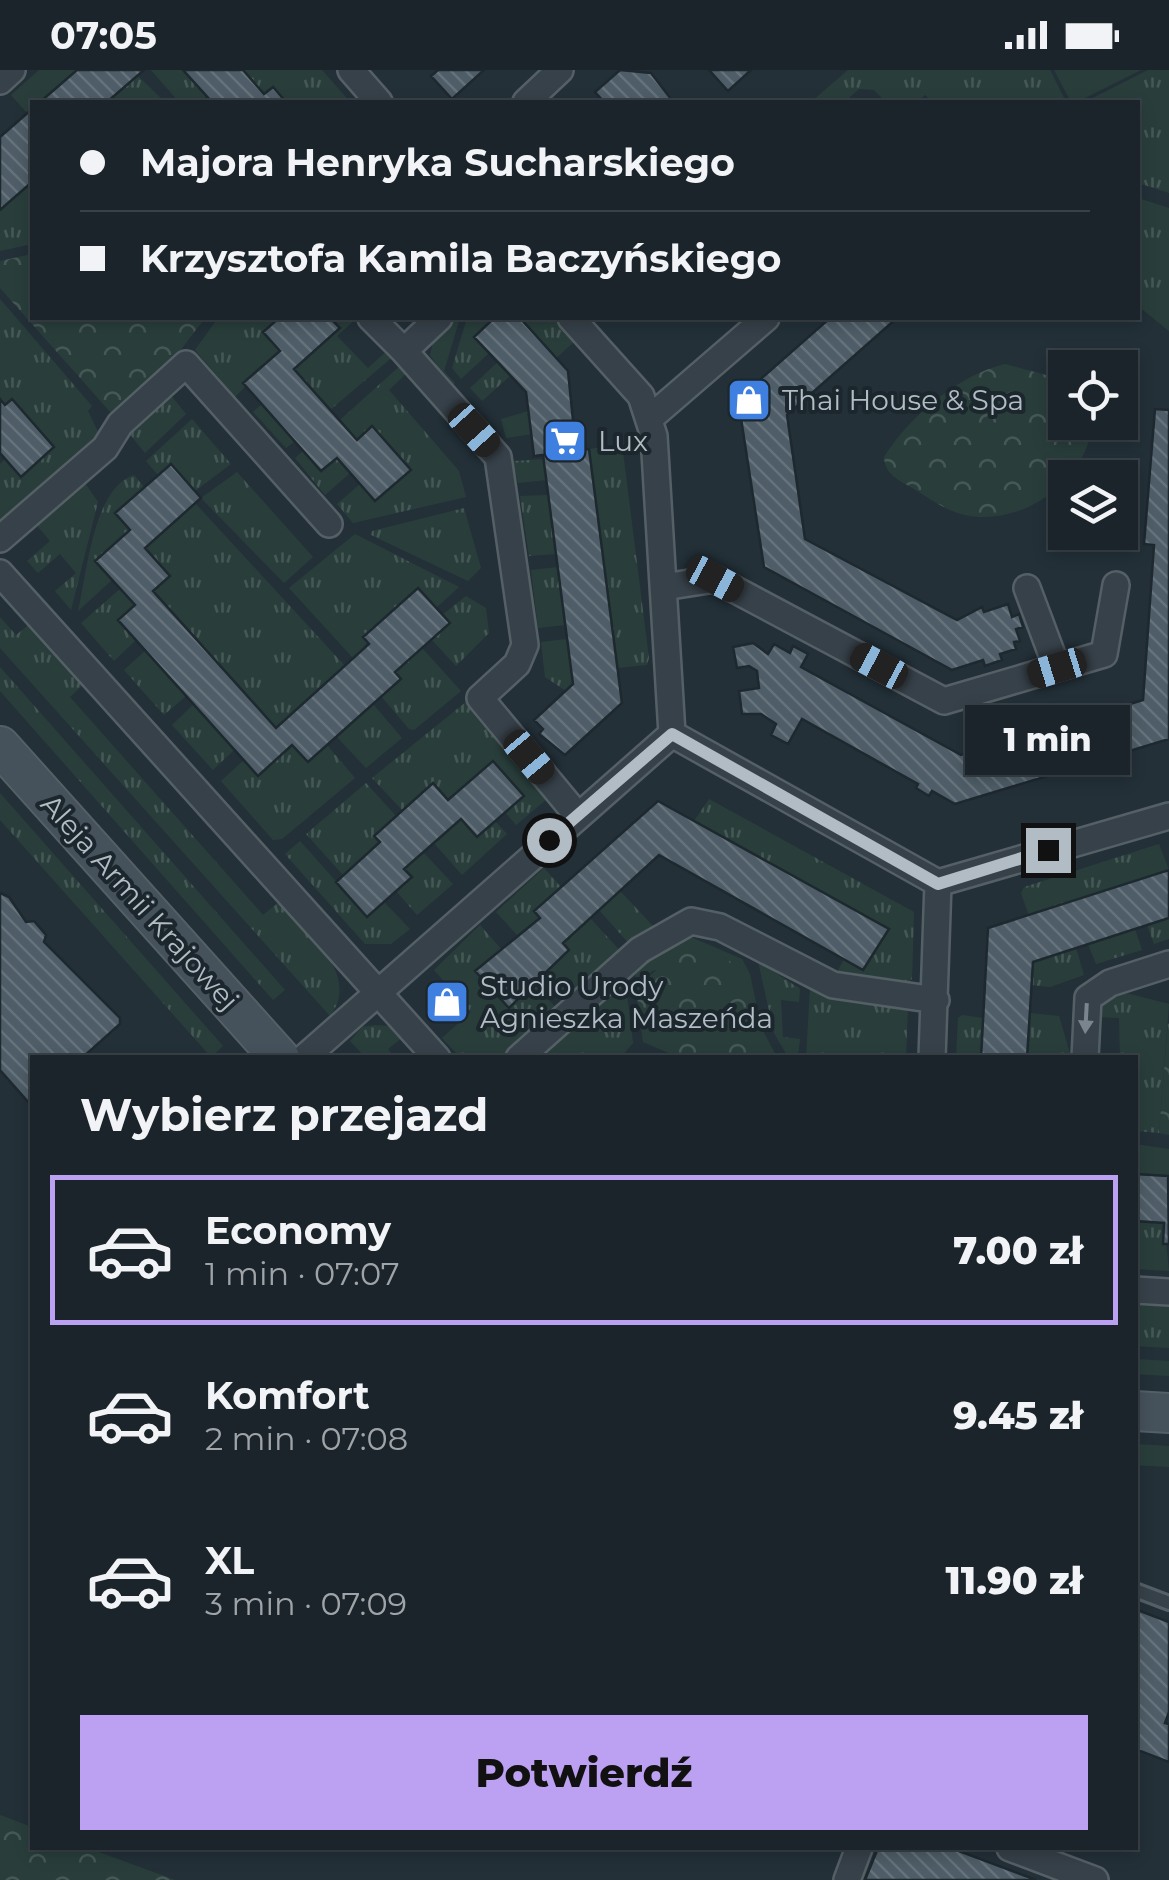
<!DOCTYPE html>
<html lang="pl">
<meta charset="utf-8">
<style>
body{margin:0;font-family:Montserrat,sans-serif;background:#273036;color:#f1f3f6;height:100vh;display:flex;flex-direction:column;font-size:38px;white-space:nowrap}
*{box-sizing:border-box;margin:0}
p{font-size:32px;color:#9fa4a8}
.icon{flex:none;width:55px;height:55px;fill:none;stroke:currentColor;stroke-width:2;stroke-linecap:round;stroke-linejoin:round}
.map{position:relative;flex:1;overflow:hidden}
.panel{position:absolute;left:30px;top:985px;width:1108px;height:795px;display:flex;flex-direction:column;background:#1a242a;border-radius:0px;box-shadow:0 5px 15px #0003,0 0 0 2px #384147}
.panel>*{flex:none}
.hud{position:absolute;left:30px;top:30px;width:1110px;height:220px;border-radius:0px;box-shadow:0 5px 15px #0003,0 0 0 2px #384147;display:grid;align-content:center;height:220px;padding:0 50px;background:#1a242a}
.tools{position:absolute;left:1048px;top:280px;display:grid;gap:20px}
.tools a{display:grid;place-items:center;width:90px;height:90px;border-radius:0px;background:#1a242a;box-shadow:0 5px 15px #0003,0 0 0 2px #384147;font-size:50px}
.end{position:absolute;width:45px;height:45px;margin:-22px;border:12px solid #b2bcc5;background:#111;box-shadow:0 0 0 5px #111}
.from{border-radius:50%}
.bubble{position:absolute;height:70px;border-radius:0px;background:#1a242a;box-shadow:0 5px 15px #0003,0 0 0 2px #384147;font-size:32px;font-weight:800;line-height:70px;text-align:center}
.car{position:absolute;width:30px;height:60px;margin:-30px -15px;border-radius:12px;box-shadow:0 0 8px 2px #0007;background:linear-gradient(#222 24%,#8ab4d8 0 40%,#222 0 76%,#8ab4d8 0 86%,#222 0)}
.hud b{display:flex;align-items:center;gap:35px;height:95px;font-size:38px}
.hud b+b{border-top:2px solid #384147}
.hud i{width:25px;height:25px;background:#f1f3f6}
ul{padding:0;list-style:none}
li{display:flex;align-items:center;gap:30px;height:150px;margin:0 20px 15px;padding:0 30px;border:5px solid transparent;border-radius:0px}
li div{flex:1}
li b{display:block;font-size:38px}
li em{font-style:normal;font-weight:800}
li.active{border-color:#bca0f2}
li>.icon{width:90px;height:90px;stroke-width:1.5}
h2{padding:0 50px;font-size:45px;line-height:120px}
.button{display:flex;gap:20px;margin-top:auto;padding:20px 50px}
.button a{flex:1;height:115px;border-radius:0px;background:#bca0f2;color:#111;font-size:40px;font-weight:800;line-height:115px;text-align:center}
.status{display:flex;justify-content:space-between;align-items:center;height:70px;padding:0 50px;background:#1a242a;direction:ltr}
.status svg{height:28px;fill:currentColor}
.map>svg:first-child{display:block}
</style>
<div class="status"><b>07:05</b><svg viewBox="0 0 49 12"><path d="M0 12V9h3v3zM5 12V6h3v6zM10 12V3h3v9zM15 12V0h3v12zM26 1h20v11H26zM47 4h2v5h-2z"/></svg></div>
<div class="map">
<svg width="1169" height="1810" viewBox="0 0 1169 1810">
<defs>
<pattern id="grass-tufts" width="24" height="20" patternUnits="userSpaceOnUse" patternTransform="scale(2.5)"><rect width="24" height="20" fill="#293e3b"/><path d="M3 7l-1-3M5 7V3M7 7l1-3M15 17l-1-3M17 17v-4M19 17l1-3" fill="none" stroke="#465856"/></pattern>
<pattern id="forest-crowns" width="20" height="18" patternUnits="userSpaceOnUse" patternTransform="scale(2.5)"><rect width="20" height="18" fill="#293e3b"/><path d="M2 6a3 3 0 1 1 6 0M12 15a3 3 0 1 1 6 0" fill="none" stroke="#465856"/></pattern>
<pattern id="building-back-hatch" width="6" height="6" patternUnits="userSpaceOnUse" patternTransform="scale(2.5)"><rect width="6" height="6" fill="#4e5d67"/><path d="M-1 5l2 2M0 0l6 6M5-1l2 2" fill="none" stroke="#65727b"/></pattern>
</defs>
<rect width="100%" height="100%" fill="#233038"/>
<!-- grass -->
<path fill="url(#grass-tufts)" d="M39 0H77L40 32H32L27 43 11 25Z
M151 0H183L206 27 200 32H179Z
M243 0H322L350 32H286L273 17 264 24Z
M848 0H1050L1066 32H933L925 25 917 32H886L874 20 859 19 844 32H811Z
M1148 0H1169V123L1138 113V32H1085Z
M138 6 165 32H107Z
M32 112V174L0 181V140Z
M1138 128 1169 138V261L1138 236Z
M0 229 92 336 88 341 98 362 89 379 0 456V394L5 389 21 406 54 377 13 330 5 335 0 329Z
M218 248H279L263 262 280 281 235 327 195 280Z
M330 248H357L337 266 368 298 389 279 395 285 330 340 294 299 339 259Z
M450 248H460L444 301 455 313 451 316 430 285 435 264Z
M467 248H494L475 267 489 283 461 309 452 298Z
M520 248H552L574 272 556 288Z
M499 291 511 305 482 331 470 318Z
M402 294 409 301 389 320 459 401 466 427 353 453 337 434 360 414 376 431 410 400 371 357 357 370 340 350Z
M169 323 186 344 145 383 128 362Z
M262 334 295 371 286 378 253 342Z
M529 341 532 364 506 368 501 349Z
M192 349 231 394 195 421 171 394 158 405 146 391Z
M622 374 649 588 647 595 617 598 589 379Z
M303 381 322 401 337 388 350 403 325 425 295 388Z
M544 389 546 410 518 413 513 391Z
M237 402 313 487 284 513 201 428Z
M134 405 144 417 115 443 130 460 95 491 112 510 78 541C87 504 93 418 134 405Z
M83 410 98 432 71 540 55 521 76 503 60 484 38 503 27 491 50 471 34 452Z
M548 425 556 484 529 486 520 426Z
M195 433 345 596 276 658 153 521 145 478Z
M464 438 481 498 468 511 371 465 372 461Z
M355 464 459 517 436 538 418 519 353 588 289 518Z
M558 497 565 555 538 558 531 500Z
M120 519 135 535 119 550 136 570 114 591 81 553Z
M466 526 486 538 489 563 456 596 431 569 442 545Z
M0 547 16 565 32 552 87 611 70 627 263 845 279 832C305 861 362 904 330 946L0 578Z
M567 569 573 614 566 621 545 607 541 572Z
M422 578 461 621 414 660 409 659 381 626 395 602Z
M146 580 186 626 164 645 124 600Z
M0 597 285 920 273 930 0 621Z
M467 631 547 729 516 755 505 742 523 725 493 691 448 730 433 714 402 740 372 708Z
M194 634 234 680 213 700 172 655Z
M373 634 402 668 366 698 336 666Z
M292 675 308 692 327 675 355 708 282 769 273 770 221 711 244 690 258 706Z
M366 713 396 746 374 765 380 772 343 805 306 764Z
M0 723 223 976 211 987 0 750Z
M709 729 914 842 912 909 907 915 851 910 837 902 844 889 864 900 889 859 694 751Z
M461 749 495 751 507 764 462 805 434 773Z
M300 771 367 846 384 832 410 859 391 874H365L285 784Z
M1159 774 1169 800 1029 846 1021 823 1024 817Z
M423 782 453 814 417 845 396 821 411 807 404 799Z
M544 798 561 817 535 840 540 848 519 867 496 842Z
M620 821 653 856 632 877 599 840Z
M590 848 624 885 570 932 544 904 569 881 563 873Z
M1169 848V869L1154 874 1147 855Z
M480 855 503 881 475 902 508 938 533 913 559 941 507 987H460L442 968 471 942 434 900Z
M1135 859 1142 880 1096 894 1088 874Z
M693 868 742 889 750 904 714 881 652 901 636 919 635 899 680 870Z
M1076 878 1084 905 1050 917 1031 915 1033 892Z
M758 891 800 919 799 932 781 930 783 967 800 969 798 987H788L774 963Z
M625 909 633 973 621 987H535Z
M810 918 848 930 908 937 906 987 838 984 806 988Z
M1118 921 1169 934 1159 1063 1135 1061V988L1120 987 1119 948 1096 947 1106 928Z
M1030 943 1059 946 1071 987 1027 986Z
M962 945 983 948 981 987 956 988 958 948Z
M375 955 388 956 404 966 388 979 394 987H365L350 971 362 957Z
M1135 1074 1169 1079V1128L1135 1104Z
M1135 1151 1164 1153 1169 1201 1135 1199Z
M1135 1235 1169 1237V1278L1135 1276Z
M1135 1289 1169 1291V1306L1135 1304Z
M1135 1374 1169 1376V1397L1135 1395Z"/>
<!-- forest -->
<path fill="url(#forest-crowns)" d="M32 184V248H205L179 282 112 344 0 218V191Z
M1005 294 1065 310V352L1092 353C1088 409 1027 454 970 446 949 443 932 430 914 419 899 410 885 405 884 387 909 347 958 305 1005 294Z
M714 881 750 904 761 957 777 987H678L643 972 636 919 672 885Z
M1168 953 1169 954V1065L1159 1063Z
M0 1745 32 1757V1778H88L175 1810H0Z"/>
<!-- garden -->
<path fill="#293e3b" d="M1054 0H1141L1077 32H1071Z"/>
<!-- building -->
<path fill="url(#building-back-hatch)" stroke="#1e282f" stroke-width="2.5" d="M77 0H144L107 32H40Z
M183 0H243L264 24 273 17 286 32H212Z
M438 0H484L452 29 431 6Z
M620 0 651 3 671 29 604 32 595 22Z
M709 0H751L728 21Z
M32 39V98L29 101 32 112 0 140V67Z
M279 248H330L340 258 294 299 357 370 372 356 411 400 375 431 337 388 321 401 243 313 280 281 263 262Z
M494 248H520L568 301 576 380 589 379 622 633 565 685 539 664 543 659 534 650 573 614 543 385 534 386 526 322 474 267Z
M830 248H897L787 345 805 469 957 550 982 537 984 542 1008 534 1012 547 1019 544 1023 557 1016 559 1020 571 1014 572 1016 579 1000 584 1002 590 985 596 983 590 952 600 764 497 738 329Z
M0 329 5 335 12 329 54 377 21 407 0 383Z
M1155 339 1169 340V669L955 734 932 721 929 726 916 718 918 714 802 649 788 674 771 665 776 654 761 644H742L739 621 759 618 757 601 749 596 737 598 733 577 753 573 768 584 774 574 790 583 793 576 808 584 801 597 961 685 1143 630 1154 475 1144 474Z
M171 394 201 428 145 478 170 506 153 521 276 658 369 574 363 567 418 518 450 553 395 602 401 609 308 692 292 675 258 706 118 550 135 535 95 491 130 460 115 443Z
M493 691 524 726 477 767 461 749 404 799 412 807 367 847 336 812 380 772 374 766 433 713 448 730Z
M658 731 889 859 863 900 659 785 563 873 569 880 509 938 475 901 540 848 534 841Z
M1169 800V848L1033 892 1027 988H981L988 858Z
M0 823 9 827 26 852 34 851 46 865 44 872 120 948V954L82 988H32L30 1034 0 1000Z
M448 918 461 932 445 946 433 932Z
M1135 1104 1168 1106 1169 1174H1163L1164 1153 1135 1151Z
M1135 1539 1169 1552V1642L1165 1653 1169 1654V1692L1135 1679Z
M878 1778H951L1036 1810H865Z"/>
<g fill="none" stroke-linecap="round" stroke-linejoin="round">
<defs>
<path id="lane" d="M1135 1520 1169 1533"/>
<path id="street" d="M351 0 379 32
M0 11 12 0
M526 32 560 0
M371 248 404 281
M439 248 404 281 498 387 525 575 517 594 480 628 578 746
M649 349 766 248
M0 469 105 378 120 354 186 294 329 454
M0 503 437 988
M664 517 715 509 944 631 1104 584 1116 515
M1027 518 1057 598
M672 664 938 813
M304 988 672 664 654 366 641 326 571 248
M519 988 640 880 691 851 720 857 833 915 936 930
M932 988 938 813 1169 746
M1085 988 1088 928 1110 913 1169 894
M1135 1220 1169 1222
M1010 1778 1095 1810
M847 1810 859 1778"/>
<path id="secondary" d="M0 676 280 988
M1135 1341 1169 1343"/>
</defs>
<!-- lane casing -->
<use href="#lane" stroke="#555f66" stroke-width="18"/>
<!-- street casing -->
<use href="#street" stroke="#555f66" stroke-width="30"/>
<!-- secondary casing -->
<use href="#secondary" stroke="#555f66" stroke-width="42"/>
<!-- lane -->
<use href="#lane" stroke="#374149" stroke-width="12"/>
<!-- street -->
<use href="#street" stroke="#374149" stroke-width="25"/>
<!-- secondary -->
<use href="#secondary" stroke="#45515b" stroke-width="38"/>
</g>
<!-- one-way arrows -->
<defs><path id="oneway-solid" d="M-6-.8H1V-3.2L6.5 0L1 3.2V.8H-6Z" transform="scale(2.5)"/></defs>
<use fill="#7b858d" href="#oneway-solid" transform="translate(1086 948) rotate(93)"/>
<g fill="none" stroke-linecap="round" stroke-linejoin="round">
<!-- route -->
<path stroke="#b2bcc5" stroke-width="12" d="M549 770 672 664 938 814 1048 780"/>
</g>
<!-- icons -->
<defs>
<symbol id="shop-square" viewBox="-11 -11 22 22"><rect x="-9" y="-9" width="18" height="18" rx="4" fill="#3f7fe0" stroke="#1c262d"/><path d="M-5-2.5h2.3a2.7 3.5 0 0 1 5.4 0H5L5.5 6h-11ZM-1.5-2.5h3a1.5 2.3 0 0 0-3 0Z" fill="#fff"/></symbol>
<symbol id="supermarket-square" viewBox="-11 -11 22 22"><rect x="-9" y="-9" width="18" height="18" rx="4" fill="#3f7fe0" stroke="#1c262d"/><path d="M-6-5.5h2.5l.6 2H6L4.5 2H-2.5L-4.4-4H-6ZM-1.5 3.2a1.3 1.3 0 1 0 .1 0ZM3 3.2a1.3 1.3 0 1 0 .1 0Z" fill="#fff"/></symbol>
</defs>
<g fill-rule="evenodd">
<use href="#shop-square" x="724" y="305" width="50" height="50"/>
<use href="#supermarket-square" x="540" y="346" width="50" height="50"/>
<use href="#shop-square" x="422" y="907" width="50" height="50"/>
</g>
<g text-anchor="middle" stroke-width="8" stroke-linejoin="round" paint-order="stroke">
<!-- poi labels -->
<g font-size="28" fill="#b2bcc5" stroke="#1c262d" text-anchor="start">
<text x="782" y="340">Thai House &amp; Spa</text>
<text x="598" y="381">Lux</text>
<text x="480" y="926">Studio Urody<tspan x="480" dy="32">Agnieszka Maszeńda</tspan></text>
</g>
<!-- street labels -->
<g font-size="28" fill="#b2bcc5" stroke="#1c262d">
<text transform="translate(140 832) rotate(48)" y="10">Aleja Armii Krajowej</text>
</g>
</g>
</svg>
<div class="tools">
<a><svg class="icon" aria-label="locate" viewBox="0 0 24 24"><circle cx="12" cy="12" r="6"/><path d="M12 2v4M12 18v4M2 12h4M18 12h4"/></svg></a>
<a><svg class="icon" aria-label="layers" viewBox="0 0 24 24"><path d="M12 4l9 5-9 5-9-5zM3 14l9 5 9-5"/></svg></a>
</div>
<i class="end from" style="left:549px;top:770px"></i>
<i class="end" style="left:1048px;top:780px"></i>
<div class="bubble" style="left:965px;top:635px;width:165px">1 min</div>
<i class="car" style="left:474px;top:360px;rotate:138deg"></i>
<i class="car" style="left:715px;top:509px;rotate:118deg"></i>
<i class="car" style="left:879px;top:596px;rotate:298deg"></i>
<i class="car" style="left:1057px;top:598px;rotate:253deg"></i>
<i class="car" style="left:529px;top:687px;rotate:140deg"></i>
<div class="hud">
<b><i class="from"></i>Majora Henryka Sucharskiego</b>
<b><i></i>Krzysztofa Kamila Baczyńskiego</b>
</div>
<section class="panel">
<h2>Wybierz przejazd</h2>
<ul>
<li class="active"><svg class="icon" aria-label="car" viewBox="0 0 24 24"><path d="M5 17H2v-5l4-1 3-4h7l3 4 3 1v5h-3M9 17h6M6 11h13"/><circle cx="7" cy="17" r="2"/><circle cx="17" cy="17" r="2"/></svg><div><b>Economy</b><p>1 min · 07:07</p></div><em>7.00 zł</em></li>
<li><svg class="icon" aria-label="car" viewBox="0 0 24 24"><path d="M5 17H2v-5l4-1 3-4h7l3 4 3 1v5h-3M9 17h6M6 11h13"/><circle cx="7" cy="17" r="2"/><circle cx="17" cy="17" r="2"/></svg><div><b>Komfort</b><p>2 min · 07:08</p></div><em>9.45 zł</em></li>
<li><svg class="icon" aria-label="car" viewBox="0 0 24 24"><path d="M5 17H2v-5l4-1 3-4h7l3 4 3 1v5h-3M9 17h6M6 11h13"/><circle cx="7" cy="17" r="2"/><circle cx="17" cy="17" r="2"/></svg><div><b>XL</b><p>3 min · 07:09</p></div><em>11.90 zł</em></li>
</ul>
<div class="button"><a>Potwierdź</a></div>
</section>
</div>
